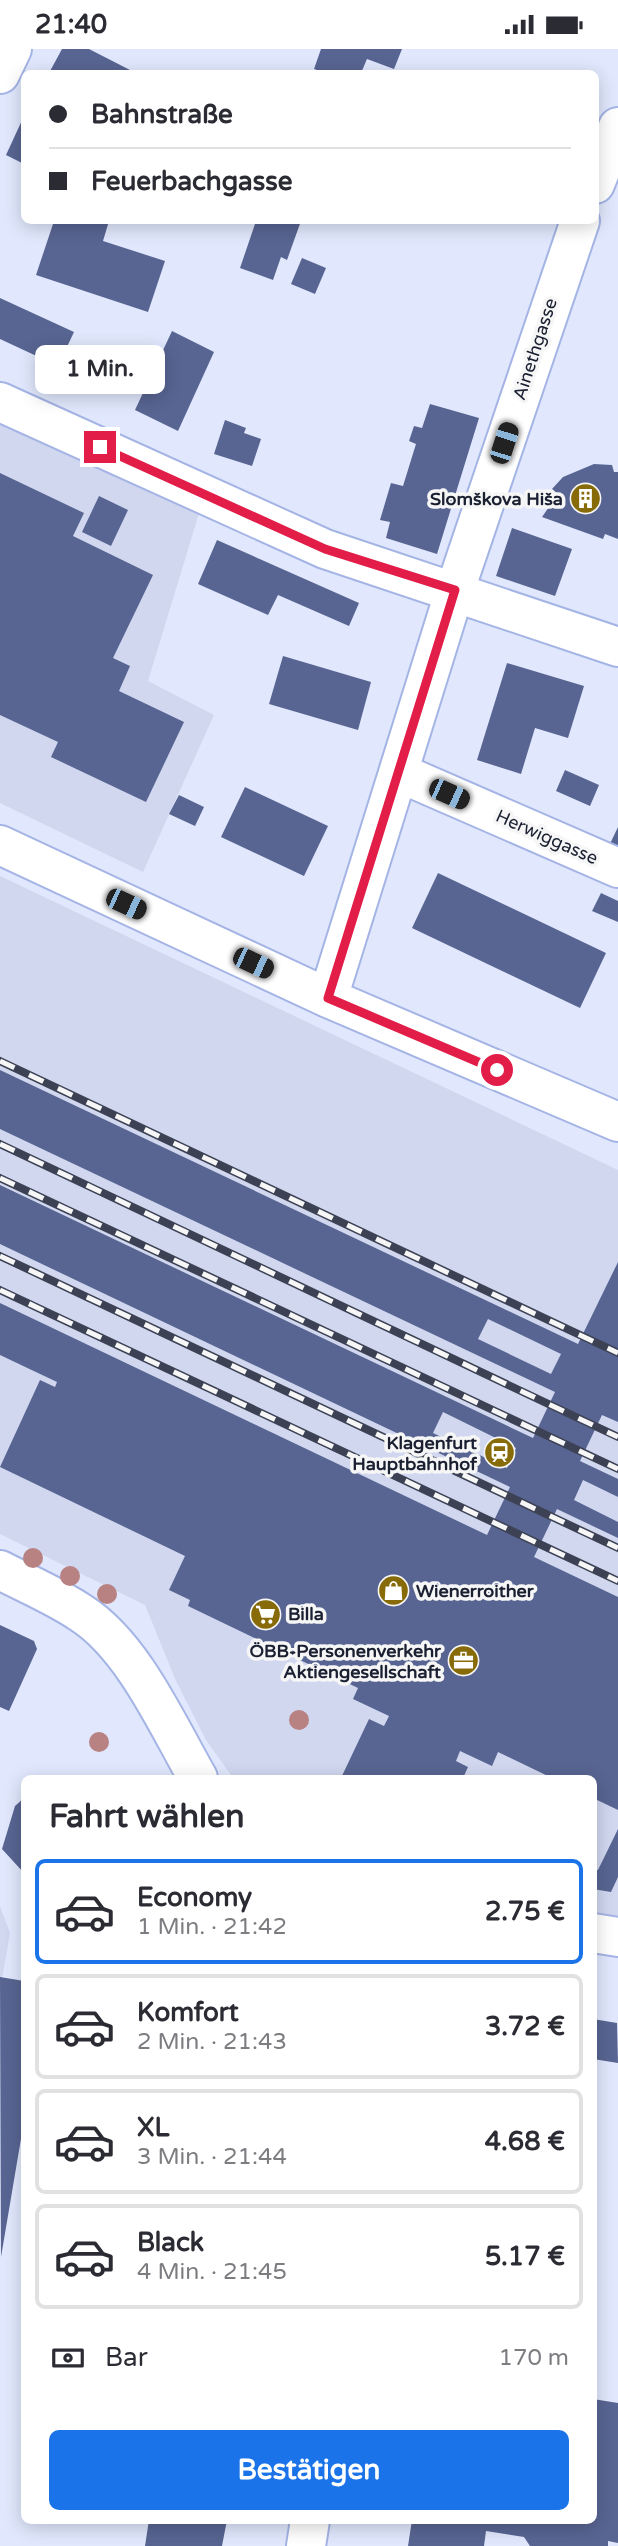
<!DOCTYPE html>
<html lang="de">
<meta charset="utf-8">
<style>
body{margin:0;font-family:"Varela Round",sans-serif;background:#f2f2f3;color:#2b2b33;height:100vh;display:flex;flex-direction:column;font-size:26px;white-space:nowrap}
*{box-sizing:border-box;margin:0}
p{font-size:23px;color:#7c7c81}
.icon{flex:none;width:38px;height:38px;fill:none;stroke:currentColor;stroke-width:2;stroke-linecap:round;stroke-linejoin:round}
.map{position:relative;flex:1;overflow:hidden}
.panel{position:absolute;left:21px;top:1726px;width:576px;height:749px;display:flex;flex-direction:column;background:#fff;border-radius:10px;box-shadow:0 4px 18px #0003}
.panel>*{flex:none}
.guide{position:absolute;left:21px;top:21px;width:578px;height:154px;border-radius:10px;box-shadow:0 4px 18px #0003;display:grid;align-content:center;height:154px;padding:0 28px;background:#fff}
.end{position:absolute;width:32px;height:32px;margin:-16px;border:9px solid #e11d48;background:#fff;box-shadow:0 0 0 4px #fff}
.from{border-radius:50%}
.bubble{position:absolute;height:49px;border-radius:10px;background:#fff;box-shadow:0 4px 18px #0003;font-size:23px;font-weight:700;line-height:49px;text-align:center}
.car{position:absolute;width:21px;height:42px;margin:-21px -10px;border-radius:9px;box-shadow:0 0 5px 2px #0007;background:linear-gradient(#222 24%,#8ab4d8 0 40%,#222 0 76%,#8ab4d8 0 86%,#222 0)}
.guide b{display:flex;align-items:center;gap:24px;height:66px;font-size:26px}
.guide b+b{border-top:2px solid #e1e1e2}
.guide i{width:18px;height:18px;background:#2b2b33}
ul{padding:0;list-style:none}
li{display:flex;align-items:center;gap:21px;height:105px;margin:0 14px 10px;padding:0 14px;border:4px solid #e1e1e2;border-radius:10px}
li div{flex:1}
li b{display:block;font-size:26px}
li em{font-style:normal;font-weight:700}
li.active{border-color:#1a73e8}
li>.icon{width:63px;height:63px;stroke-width:1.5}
h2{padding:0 28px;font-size:32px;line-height:84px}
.pay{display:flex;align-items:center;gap:18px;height:77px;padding:0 28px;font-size:26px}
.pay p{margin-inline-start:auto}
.primary-button{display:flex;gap:14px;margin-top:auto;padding:14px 28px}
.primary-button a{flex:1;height:80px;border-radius:10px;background:#1a73e8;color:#fff;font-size:28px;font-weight:700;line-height:80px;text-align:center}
.status{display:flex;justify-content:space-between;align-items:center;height:49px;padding:0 35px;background:#fff;direction:ltr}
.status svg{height:19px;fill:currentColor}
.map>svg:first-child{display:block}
</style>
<div class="status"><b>21:40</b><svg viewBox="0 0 49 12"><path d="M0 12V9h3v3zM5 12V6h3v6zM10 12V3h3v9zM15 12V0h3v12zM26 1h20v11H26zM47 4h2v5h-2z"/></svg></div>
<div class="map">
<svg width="618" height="2497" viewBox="0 0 618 2497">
<rect width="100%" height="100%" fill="#e1e8fd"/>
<!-- built -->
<path fill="#d0d7ef" d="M0 370 200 461 148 632 214 666 143 823 0 754Z
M0 827 618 1121V1880L593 1876V1729H233L206 1691 176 1632 145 1556 0 1485Z
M0 1857 10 1884 0 1942Z"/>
<!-- building -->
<path fill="#586592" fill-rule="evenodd" d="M62 0H89L130 21 128 24H49Z
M321 0H402L394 20 367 10 361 24H326L314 20Z
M24 67V115L6 106Z
M54 172H109L103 192 165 212 148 263 36 226Z
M256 172H301L287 211 281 208 273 231 240 219Z
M302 209 326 219 315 245 291 235Z
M0 249 74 283 58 317 0 290Z
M172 282 214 303 178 382 135 361Z
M430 355 479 369 437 505 386 489 390 473 380 471 391 434 403 437 416 395 409 392 414 377 422 379Z
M225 371 246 379 244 384 261 390 252 417 214 405Z
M594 415 612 416 614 423H618V490L605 485 603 490 542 468 558 445 552 440 563 428Z
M0 424 84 464 73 487 153 526 113 609 130 617 119 642 184 673 146 753 51 708 58 693 0 666Z
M99 447 128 461 111 497 82 483Z
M512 479 572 500 555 547 496 527Z
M217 491 359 554 349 577 278 546 268 566 198 535Z
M283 607 371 633 358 681 269 655Z
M507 614 584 637 568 689 535 679 521 725 477 711Z
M565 721 599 736 590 757 556 742Z
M245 738 328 777 304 827 221 788Z
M179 746 204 758 195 777 169 765Z
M618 778V804L608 799Z
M438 824 606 904 580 959 412 879Z
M601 844 618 852V873L592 862Z
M0 1021 578 1295 618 1213V1373L602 1366 580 1412 618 1430V1448L583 1431 574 1451 618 1473V1489L557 1460 534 1508 618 1548V1761L593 1749V1729H552L498 1703 492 1717 460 1702 456 1712 468 1718 463 1729H341L369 1670 384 1677 389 1667 353 1650 358 1639 188 1557 190 1551 169 1541 185 1507 0 1418 40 1331 55 1338 57 1333 0 1306V1254L487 1486 510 1438 0 1195V1136L533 1389 555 1343 0 1080ZM488 1270 561 1305 551 1325 478 1290ZM443 1363 516 1399 507 1419 433 1384Z
M0 1576 34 1592 37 1600 9 1662 0 1658Z
M24 1749V1824L2 1800 15 1757Z
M618 1780V1828L611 1843 593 1840V1820L598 1821Z
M0 1928 24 1932V2072L1 2208Z
M593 1970 617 1974 618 2014 593 2010Z
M593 2350 618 2354V2494L608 2492V2497H530L524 2488 486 2482 484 2497H408L412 2471H593Z
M149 2471H227L222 2497H145Z"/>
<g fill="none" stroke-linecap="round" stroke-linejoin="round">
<defs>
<path id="minor" d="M0 25 12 0
M595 135 618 78
M0 353 325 500 618 598
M400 724 618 819
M0 796 328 949 618 1073
M328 949 455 541 580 172
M0 1521C27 1535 56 1547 81 1564 133 1597 168 1677 198 1729
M593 1884 618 1888
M306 2497 310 2471"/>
</defs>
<!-- minor casing -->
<use href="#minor" stroke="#a4b4e5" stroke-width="42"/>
<!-- minor -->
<use href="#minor" stroke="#fff" stroke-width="38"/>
<defs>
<path id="rail" d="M0 1012 618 1304
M0 1095 618 1388
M0 1129 618 1420
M0 1207 618 1499
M0 1241 618 1532"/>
</defs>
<!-- rail casing -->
<use href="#rail" stroke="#3c4254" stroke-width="8"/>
<!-- rail -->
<use href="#rail" stroke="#f6f6f6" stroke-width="5" stroke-dasharray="16" stroke-linecap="butt"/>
</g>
<!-- trees -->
<g fill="#b88182">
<circle cx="33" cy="1509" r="10"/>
<circle cx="70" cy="1527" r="10"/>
<circle cx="107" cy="1545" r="10"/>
<circle cx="299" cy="1671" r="10"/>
<circle cx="99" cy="1693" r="10"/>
</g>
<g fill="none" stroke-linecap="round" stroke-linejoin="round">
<!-- route -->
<path stroke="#e11d48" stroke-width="9" d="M100 398 325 500 455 541 328 949 497 1021"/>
</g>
<!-- icons -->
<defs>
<symbol id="building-disc" viewBox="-11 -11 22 22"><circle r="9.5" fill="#866b08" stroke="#f6f6f6"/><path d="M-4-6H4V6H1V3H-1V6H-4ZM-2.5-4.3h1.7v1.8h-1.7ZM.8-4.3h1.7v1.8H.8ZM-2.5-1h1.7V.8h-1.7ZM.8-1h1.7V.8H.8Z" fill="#fff"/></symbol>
<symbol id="station-disc" viewBox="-11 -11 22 22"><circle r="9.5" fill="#866b08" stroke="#f6f6f6"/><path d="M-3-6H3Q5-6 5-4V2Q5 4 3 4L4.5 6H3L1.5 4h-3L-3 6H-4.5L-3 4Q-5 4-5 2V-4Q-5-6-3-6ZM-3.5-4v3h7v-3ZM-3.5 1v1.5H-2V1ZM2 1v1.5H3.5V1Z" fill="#fff"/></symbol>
<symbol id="shop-disc" viewBox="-11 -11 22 22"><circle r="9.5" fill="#866b08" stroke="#f6f6f6"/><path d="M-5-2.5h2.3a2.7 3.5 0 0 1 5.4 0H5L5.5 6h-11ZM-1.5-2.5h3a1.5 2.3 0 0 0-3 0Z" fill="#fff"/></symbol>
<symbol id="supermarket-disc" viewBox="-11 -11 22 22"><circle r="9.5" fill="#866b08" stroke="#f6f6f6"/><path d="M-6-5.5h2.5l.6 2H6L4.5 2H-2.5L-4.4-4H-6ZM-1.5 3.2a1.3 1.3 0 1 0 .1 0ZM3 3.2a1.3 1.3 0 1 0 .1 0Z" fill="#fff"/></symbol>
<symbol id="office-disc" viewBox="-11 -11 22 22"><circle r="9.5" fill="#866b08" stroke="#f6f6f6"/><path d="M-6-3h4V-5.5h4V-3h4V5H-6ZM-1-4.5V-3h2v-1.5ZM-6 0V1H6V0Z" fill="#fff"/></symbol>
</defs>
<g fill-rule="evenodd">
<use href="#building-disc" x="568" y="432" width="35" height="35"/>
<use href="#station-disc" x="482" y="1386" width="35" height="35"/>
<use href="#shop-disc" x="376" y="1524" width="35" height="35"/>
<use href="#supermarket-disc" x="248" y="1548" width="35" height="35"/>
<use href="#office-disc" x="446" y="1594" width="35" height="35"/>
</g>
<g text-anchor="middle" stroke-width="7" stroke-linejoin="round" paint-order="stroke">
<!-- street labels -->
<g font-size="18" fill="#1a2032" stroke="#f6f6f6">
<text transform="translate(535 300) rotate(-72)" y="6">Ainethgasse</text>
<text transform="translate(547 788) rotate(24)" y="6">Herwiggasse</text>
</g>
<!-- poi labels -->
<g font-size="18" font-weight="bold" fill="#1a2032" stroke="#f6f6f6" text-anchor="end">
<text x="563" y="456">Slomškova Hiša</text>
<text x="477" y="1400">Klagenfurt<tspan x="477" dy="21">Hauptbahnhof</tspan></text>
<text x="416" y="1548" text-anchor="start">Wienerroither</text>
<text x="288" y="1571" text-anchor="start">Billa</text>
<text x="441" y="1608">ÖBB-Personenverkehr<tspan x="441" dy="21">Aktiengesellschaft</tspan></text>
</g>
</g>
</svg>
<i class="end from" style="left:497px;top:1021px"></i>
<i class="end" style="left:100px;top:398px"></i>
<div class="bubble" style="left:35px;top:296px;width:130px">1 Min.</div>
<i class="car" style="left:504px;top:394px;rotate:18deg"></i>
<i class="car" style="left:449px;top:745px;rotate:114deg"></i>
<i class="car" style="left:126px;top:855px;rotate:115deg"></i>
<i class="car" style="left:253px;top:914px;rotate:115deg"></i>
<div class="guide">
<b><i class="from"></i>Bahnstraße</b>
<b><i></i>Feuerbachgasse</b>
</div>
<section class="panel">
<h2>Fahrt wählen</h2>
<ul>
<li class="active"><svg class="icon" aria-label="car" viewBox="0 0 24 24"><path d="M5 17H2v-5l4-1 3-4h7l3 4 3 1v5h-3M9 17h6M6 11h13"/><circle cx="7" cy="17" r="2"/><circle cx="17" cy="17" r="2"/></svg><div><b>Economy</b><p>1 Min. · 21:42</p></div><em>2.75 €</em></li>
<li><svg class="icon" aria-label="car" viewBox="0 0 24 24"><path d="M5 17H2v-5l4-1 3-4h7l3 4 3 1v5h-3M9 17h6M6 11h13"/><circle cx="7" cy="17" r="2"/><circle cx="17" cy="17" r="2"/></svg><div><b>Komfort</b><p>2 Min. · 21:43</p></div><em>3.72 €</em></li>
<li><svg class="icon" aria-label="car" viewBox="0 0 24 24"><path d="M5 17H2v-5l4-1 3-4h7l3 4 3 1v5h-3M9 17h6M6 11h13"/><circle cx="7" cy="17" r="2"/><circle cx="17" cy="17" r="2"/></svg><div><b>XL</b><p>3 Min. · 21:44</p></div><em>4.68 €</em></li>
<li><svg class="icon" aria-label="car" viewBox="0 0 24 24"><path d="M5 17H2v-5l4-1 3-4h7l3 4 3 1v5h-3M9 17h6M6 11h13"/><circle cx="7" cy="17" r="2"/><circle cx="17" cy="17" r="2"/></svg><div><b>Black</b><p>4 Min. · 21:45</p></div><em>5.17 €</em></li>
</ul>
<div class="pay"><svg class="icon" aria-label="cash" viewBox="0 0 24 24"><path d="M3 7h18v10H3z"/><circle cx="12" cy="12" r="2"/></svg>Bar<p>170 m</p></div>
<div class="primary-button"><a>Bestätigen</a></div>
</section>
</div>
